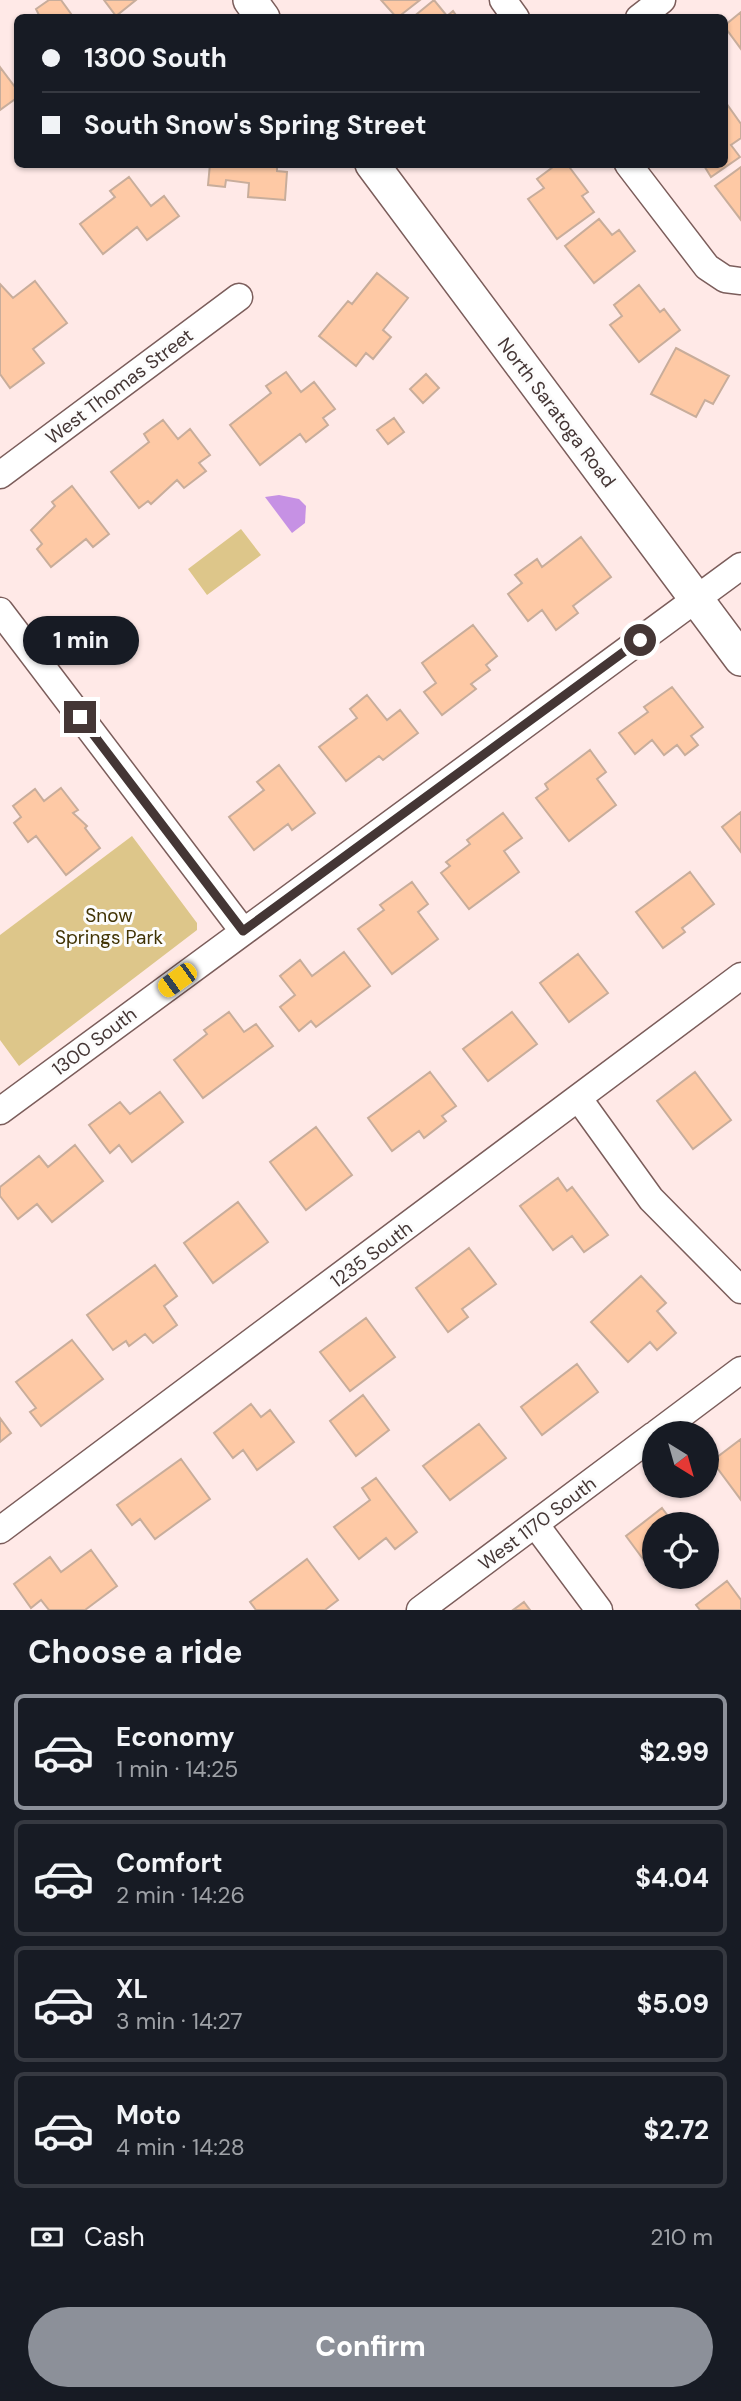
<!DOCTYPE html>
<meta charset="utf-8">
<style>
body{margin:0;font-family:"DM Sans",sans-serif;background:#242831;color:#f1f3f6;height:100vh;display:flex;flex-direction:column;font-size:26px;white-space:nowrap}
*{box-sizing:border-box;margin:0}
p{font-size:23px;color:#9ea1a6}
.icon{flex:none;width:38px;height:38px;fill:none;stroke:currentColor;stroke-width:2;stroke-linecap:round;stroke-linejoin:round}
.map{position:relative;height:1610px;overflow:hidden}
.drawer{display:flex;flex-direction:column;background:#171b24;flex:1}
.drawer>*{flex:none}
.guide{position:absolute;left:14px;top:14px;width:714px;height:154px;border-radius:10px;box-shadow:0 2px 5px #0004;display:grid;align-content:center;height:154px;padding:0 28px;background:#171b24}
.needle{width:46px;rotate:143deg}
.tools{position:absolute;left:642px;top:1421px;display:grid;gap:14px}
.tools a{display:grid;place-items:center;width:77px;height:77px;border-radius:50%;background:#171b24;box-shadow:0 2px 5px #0004;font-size:35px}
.end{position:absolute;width:32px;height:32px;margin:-16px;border:9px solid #443635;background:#fff;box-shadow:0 0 0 4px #fff}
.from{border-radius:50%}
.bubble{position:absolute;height:49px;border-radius:24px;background:#171b24;box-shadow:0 2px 5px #0004;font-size:23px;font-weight:800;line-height:49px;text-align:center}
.car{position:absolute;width:21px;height:42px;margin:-21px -10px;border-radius:9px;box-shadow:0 0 5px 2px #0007;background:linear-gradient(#f5c518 24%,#345 0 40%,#f5c518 0 76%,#345 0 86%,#f5c518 0)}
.guide b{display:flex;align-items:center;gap:24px;height:66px;font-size:26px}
.guide b+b{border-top:2px solid #363941}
.guide i{width:18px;height:18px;background:#f1f3f6}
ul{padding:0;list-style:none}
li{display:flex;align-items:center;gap:21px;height:116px;margin:0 14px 10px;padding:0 14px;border:4px solid #363941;border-radius:10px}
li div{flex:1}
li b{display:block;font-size:26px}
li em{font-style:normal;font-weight:800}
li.current{border-color:#8c9099}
li>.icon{width:63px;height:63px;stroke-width:1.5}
h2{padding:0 28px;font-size:32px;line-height:84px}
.pay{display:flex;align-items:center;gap:18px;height:77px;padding:0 28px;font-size:26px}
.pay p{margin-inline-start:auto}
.cta{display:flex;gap:14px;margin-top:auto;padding:14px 28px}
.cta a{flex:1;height:80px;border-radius:42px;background:#8c9099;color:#fff;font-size:28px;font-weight:800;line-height:80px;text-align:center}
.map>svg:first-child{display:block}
</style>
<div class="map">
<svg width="741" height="1610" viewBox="0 0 741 1610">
<rect width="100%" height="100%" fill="#ffe9e7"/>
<!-- green -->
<path fill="#ddc68a" d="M241 529 261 555 207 595 188 569Z
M132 836 197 923V930L19 1066 0 1040V935Z"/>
<!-- water -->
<path fill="#c691e4" d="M279 495 299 499 306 506 305 523 292 533 265 497Z"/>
<!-- building -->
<path fill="#fec9a5" stroke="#c8ad9b" stroke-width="2" d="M49 0H61L74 18H36L39 15 36 9Z
M104 0H136L116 16Z
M381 0H420L397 18Z
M434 0 447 16 453 11 458 18H412Z
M741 12V49L724 26Z
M0 67 18 91V97L0 110Z
M724 100 741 124V138L731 145 740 157 711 177 703 164H724Z
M210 164H277V171L287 172 285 200 248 197 249 183 226 180 225 187 208 185Z
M557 164H567L588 192 582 196 594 212 557 239 528 199 544 188 537 179Z
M741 167V220L715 186Z
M129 177 151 206 164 196 179 216 147 240 137 227 103 254 80 224 115 197 110 191Z
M599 219 612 235 619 230 635 251 594 283 565 246Z
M377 273 408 298 383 330 391 337 373 359 366 353 356 366 319 336 348 301 352 304Z
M35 281 67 323 33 349 44 363 10 388 0 374V284L13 298Z
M639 285 660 312 664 309 680 330 639 362 610 325 622 316 614 305Z
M676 348 729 376 713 404 705 400 696 417 651 394Z
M286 372 301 392 314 382 335 409 323 418 328 425 306 442 300 434 260 465 230 425 271 393 266 386Z
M426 374 439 388 423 403 410 389Z
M394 418 404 432 388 444 377 430Z
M163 420 178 439 190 429 210 455 199 463 206 471 184 488 177 480 151 504 148 501 139 508 111 472 149 442 144 434Z
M72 486 109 534 93 547 86 539 51 567 37 549 42 544 31 530 55 506 52 502Z
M581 537 611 577 573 606 578 613 556 630 542 610 528 621 508 594 522 583 515 575 537 559 542 567Z
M473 625 497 656 486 665 490 670 471 684 476 689 442 715 424 692 436 683 422 663Z
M672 687 703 727 691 736 698 745 685 755 677 745 664 755 652 740 635 754 619 733 648 712 644 707Z
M367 695 387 720 400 710 418 733 383 760 379 756 346 781 319 747 357 718 350 709Z
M590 750 606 772 597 779 616 805 569 841 536 798 548 789 545 784Z
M279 765 315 813 292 830 288 824 254 850 229 817 264 790 257 782Z
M61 788 78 810 73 813 87 826 85 828 100 848 66 875 36 836 28 842 14 823 21 817 13 806 35 789 44 801Z
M741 812V852L722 827Z
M503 813 522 838 504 851 519 872 469 909 441 873 450 866 446 862 470 844 467 840Z
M690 872 714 904 682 928 685 932 663 948 636 912Z
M412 882 428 904 418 912 438 939 392 974 358 929 384 910 380 905Z
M344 952 370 986 316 1027 311 1021 299 1031 280 1007 295 995 280 976 300 960 312 976Z
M578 954 608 993 569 1022 540 983Z
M229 1012 244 1032 256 1024 273 1046 203 1098 174 1060 207 1034 204 1030Z
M512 1012 537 1044 488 1081 463 1049Z
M430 1072 456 1106 442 1116 446 1121 424 1138 419 1131 392 1151 368 1118Z
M695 1072 731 1120 693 1149 657 1101Z
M160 1092 183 1122 132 1162 119 1145 110 1153 89 1125 120 1102 130 1114Z
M316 1127 352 1175 306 1210 270 1162Z
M75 1145 103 1181 52 1222 37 1204 18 1219 0 1196V1187L39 1156 48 1167Z
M558 1178 567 1191 572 1187 608 1235 584 1252 572 1236 553 1250 520 1206Z
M238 1202 268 1242 213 1283 184 1243Z
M469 1248 496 1284 462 1309 468 1317 448 1332 416 1288Z
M155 1265 177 1296 164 1306 177 1325 153 1343 145 1334 129 1346 126 1341 113 1350 87 1315Z
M641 1276 666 1303 657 1311 676 1333 657 1350 650 1342 628 1362 591 1322Z
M366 1318 395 1357 350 1391 320 1352Z
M72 1340 103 1379 41 1426 30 1412 36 1408 16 1382Z
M577 1364 598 1392 542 1435 521 1407Z
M363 1395 389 1430 356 1456 330 1421Z
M251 1404 261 1417 270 1410 294 1442 257 1470 243 1450 233 1458 214 1433Z
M0 1418 11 1433 0 1442Z
M479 1424 506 1458 450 1500 423 1466Z
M741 1439V1500L712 1461Z
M181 1459 210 1499 155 1539 140 1519 132 1525 117 1505Z
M376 1478 417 1532 395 1549 386 1538 359 1559 334 1527 370 1500 362 1488Z
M662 1508 674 1524H654V1574L626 1536Z
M91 1550 117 1586 85 1610H49L41 1600 31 1608 14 1584 50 1557 61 1572Z
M307 1559 338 1600 325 1610H256L250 1602Z
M727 1581 741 1600V1610H700L696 1605Z
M524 1602 530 1610H513Z"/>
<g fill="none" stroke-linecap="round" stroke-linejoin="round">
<defs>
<path id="minor" d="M503 0 516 18
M639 18 662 0
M628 164 707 267 725 279 741 281
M0 475 239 297
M0 611 243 931
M579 1099 651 1199 741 1290
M0 1111 741 566
M657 1433 741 1370
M535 1524 599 1610
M0 1530 741 976
M420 1610 654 1435"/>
<path id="major" d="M250 0 263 18
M372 164 741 659"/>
</defs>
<!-- minor casing -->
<use href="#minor" stroke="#7b5d5b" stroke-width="29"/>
<!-- major casing -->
<use href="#major" stroke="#7b5d5b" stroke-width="36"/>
<!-- minor -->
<use href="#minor" stroke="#fff" stroke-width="26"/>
<!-- major -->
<use href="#major" stroke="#fff" stroke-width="33"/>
</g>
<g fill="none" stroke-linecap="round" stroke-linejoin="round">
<!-- route -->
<path stroke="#443635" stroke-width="9" d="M80 717 243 931 640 640"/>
</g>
<g text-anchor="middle" stroke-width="6" stroke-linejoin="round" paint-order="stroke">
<!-- street labels -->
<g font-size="19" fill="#443635" stroke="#fcfcfc">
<text transform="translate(119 386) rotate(-37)" y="7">West Thomas Street</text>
<text transform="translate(557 412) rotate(53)" y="7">North Saratoga Road</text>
<text transform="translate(94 1041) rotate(-37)" y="7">1300 South</text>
<text transform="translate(371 1254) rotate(-37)" y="7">1235 South</text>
<text transform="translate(537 1523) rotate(-37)" y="7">West 1170 South</text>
</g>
<!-- park labels -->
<g font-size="19" fill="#413304" stroke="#fcfcfc">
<text x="109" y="922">Snow<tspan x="109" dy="22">Springs Park</tspan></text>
</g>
</g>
</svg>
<div class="tools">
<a><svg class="needle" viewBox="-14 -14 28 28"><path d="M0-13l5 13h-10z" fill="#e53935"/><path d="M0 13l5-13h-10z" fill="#9ea1a6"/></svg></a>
<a><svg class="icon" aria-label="locate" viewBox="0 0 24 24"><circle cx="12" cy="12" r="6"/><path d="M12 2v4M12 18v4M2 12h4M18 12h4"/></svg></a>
</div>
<i class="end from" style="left:640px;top:640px"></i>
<i class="end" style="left:80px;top:717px"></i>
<div class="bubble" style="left:23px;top:616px;width:116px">1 min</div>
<i class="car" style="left:177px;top:980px;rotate:234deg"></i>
<div class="guide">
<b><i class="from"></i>1300 South</b>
<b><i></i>South Snow's Spring Street</b>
</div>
</div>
<section class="drawer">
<h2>Choose a ride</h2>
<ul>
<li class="current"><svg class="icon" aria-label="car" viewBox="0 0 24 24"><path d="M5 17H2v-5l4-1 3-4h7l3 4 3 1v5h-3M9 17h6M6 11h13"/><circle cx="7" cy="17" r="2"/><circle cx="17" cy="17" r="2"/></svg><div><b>Economy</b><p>1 min · 14:25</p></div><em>$2.99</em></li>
<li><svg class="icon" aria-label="car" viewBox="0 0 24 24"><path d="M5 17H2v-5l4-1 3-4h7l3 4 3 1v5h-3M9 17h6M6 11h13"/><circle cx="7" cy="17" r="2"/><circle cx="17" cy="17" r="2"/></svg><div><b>Comfort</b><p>2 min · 14:26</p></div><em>$4.04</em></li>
<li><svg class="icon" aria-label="car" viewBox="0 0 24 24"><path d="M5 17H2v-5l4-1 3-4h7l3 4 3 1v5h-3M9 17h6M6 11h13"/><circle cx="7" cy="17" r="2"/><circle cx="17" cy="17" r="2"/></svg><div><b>XL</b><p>3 min · 14:27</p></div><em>$5.09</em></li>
<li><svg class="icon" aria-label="car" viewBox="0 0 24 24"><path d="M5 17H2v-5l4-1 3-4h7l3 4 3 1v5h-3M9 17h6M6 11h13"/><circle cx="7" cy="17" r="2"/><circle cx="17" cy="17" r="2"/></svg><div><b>Moto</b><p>4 min · 14:28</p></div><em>$2.72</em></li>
</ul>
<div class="pay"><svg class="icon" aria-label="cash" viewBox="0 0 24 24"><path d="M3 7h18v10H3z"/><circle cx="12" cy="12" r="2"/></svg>Cash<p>210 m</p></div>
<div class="cta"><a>Confirm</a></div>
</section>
